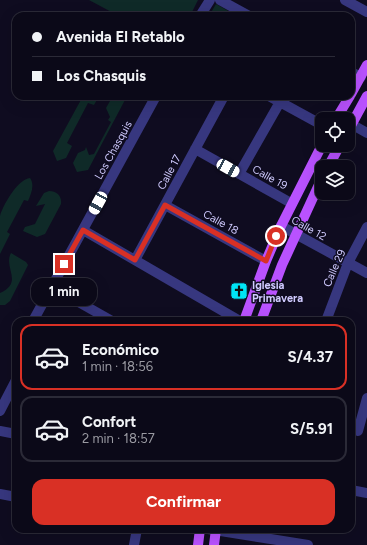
<!DOCTYPE html>
<html lang="es">
<meta charset="utf-8">
<style>
body{margin:0;font-family:Figtree,sans-serif;background:#141221;color:#f1f3f6;height:100vh;display:flex;flex-direction:column;font-size:15px;white-space:nowrap}
*{box-sizing:border-box;margin:0}
p{font-size:13px;color:#9a9aa2}
.icon{flex:none;width:22px;height:22px;fill:none;stroke:currentColor;stroke-width:2;stroke-linecap:round;stroke-linejoin:round}
.map{position:relative;flex:1;overflow:hidden}
.details{position:absolute;left:12px;top:317px;width:343px;height:216px;display:flex;flex-direction:column;background:#0b0918;border-radius:12px;box-shadow:0 4px 16px #0002,0 0 0 1px #2b2a37}
.details>*{flex:none}
.hud{position:absolute;left:12px;top:12px;width:343px;height:88px;border-radius:12px;box-shadow:0 4px 16px #0002,0 0 0 1px #2b2a37;display:grid;align-content:center;height:88px;padding:0 20px;background:#0b0918}
.tools{position:absolute;left:315px;top:112px;display:grid;gap:8px}
.tools a{display:grid;place-items:center;width:40px;height:40px;border-radius:8px;background:#0b0918;box-shadow:0 4px 16px #0002,0 0 0 1px #2b2a37;font-size:20px}
.end{position:absolute;width:18px;height:18px;margin:-9px;border:5px solid #d93025;background:#fff;box-shadow:0 0 0 2px #fff}
.from{border-radius:50%}
.bubble{position:absolute;height:28px;border-radius:12px;background:#0b0918;box-shadow:0 4px 16px #0002,0 0 0 1px #2b2a37;font-size:13px;font-weight:700;line-height:28px;text-align:center}
.car{position:absolute;width:12px;height:24px;margin:-12px -6px;border-radius:5px;box-shadow:0 0 3px 1px #0007;background:linear-gradient(#fff 24%,#345 0 40%,#fff 0 76%,#345 0 86%,#fff 0)}
.hud b{display:flex;align-items:center;gap:14px;height:38px;font-size:15px}
.hud b+b{border-top:1px solid #2b2a37}
.hud i{width:10px;height:10px;background:#f1f3f6}
ul{padding:7px 0 0;list-style:none}
li{display:flex;align-items:center;gap:12px;height:66px;margin:0 8px 6px;padding:0 12px;border:2px solid #2b2a37;border-radius:12px}
li div{flex:1}
li b{display:block;font-size:15px}
li em{font-style:normal;font-weight:700}
li.active{border-color:#d93025}
li>.icon{width:36px;height:36px;stroke-width:1.5}
.action{display:flex;gap:8px;margin-top:auto;padding:8px 20px}
.action a{flex:1;height:46px;border-radius:12px;background:#d93025;color:#fff;font-size:16px;font-weight:700;line-height:46px;text-align:center}
.map>svg:first-child{display:block}
</style>
<div class="map">
<svg width="367" height="545" viewBox="0 0 367 545">
<rect width="100%" height="100%" fill="#0f0c20"/>
<!-- green -->
<path fill="#0f2a28" d="M89 0H198L190 16H119Z
M216 4 237 16H209Z
M83 96H99L94 105 88 103 67 143 72 146 66 158 57 161 53 151Z
M126 98 88 170 77 172 73 163 78 153 85 150 86 147 89 155 94 154 111 122 108 120 110 117 106 108 110 101Z
M30 178C35 185 31 194 28 201L24 200 7 232 10 234 0 254C0 243 0 227 0 216 3 205 18 179 30 178Z
M49 191C57 191 62 196 61 204L45 234 37 237 23 231 25 227 35 224 45 204 36 206 44 193Z
M11 253 26 262 28 265 10 301 5 305H0V293C24 282 3 268 11 253Z"/>
<g fill="none" stroke-linecap="round" stroke-linejoin="round">
<!-- minor -->
<path stroke="#37377f" stroke-width="10" d="M220 0 249 16
M345 0 367 12
M200 16 210 0
M351 72 361 77
M269 96 322 125
M351 124 367 133
M195 149 291 203
M239 174 280 102
M165 205 266 261
M281 226 367 273
M83 230 240 321
M135 260 224 96
M52 287 112 321
M33 321 156 96
M326 321 348 263 367 227
M0 411 16 380
M0 431 16 434
M358 431 367 398
M351 490 367 493
M0 494 16 497
M208 529 308 545
M134 545 137 529"/>
<!-- major -->
<path stroke="#b952ff" stroke-width="10" d="M351 94 367 65
M336 119 350 96
M348 131 367 96
M328 167 340 145
M244 321 266 261 281 226 322 145
M261 321 282 265 322 178
M198 545 200 529
M214 545 216 529"/>
</g>
<g fill="none" stroke-linecap="round" stroke-linejoin="round">
<!-- route -->
<path stroke="#d93025" stroke-width="5" d="M64 264 83 230 135 260 165 205 266 261 276 236"/>
</g>
<!-- icons -->
<defs>
<symbol id="church-square" viewBox="-11 -11 22 22"><rect x="-9" y="-9" width="18" height="18" rx="4" fill="#00e5f6" stroke="#0f0c20"/><path d="M-1.2-6h2.4v3.5h3.3v2.4h-3.3V6h-2.4V-.1h-3.3v-2.4h3.3Z" fill="#111"/></symbol>
</defs>
<g fill-rule="evenodd">
<use href="#church-square" x="229" y="281" width="20" height="20"/>
</g>
<g text-anchor="middle" stroke-width="3" stroke-linejoin="round" paint-order="stroke">
<!-- street labels -->
<g font-size="11" fill="#d0cbff" stroke="#0f0c20">
<text transform="translate(113 150) rotate(-61)" y="4">Los Chasquis</text>
<text transform="translate(169 172) rotate(-62)" y="4">Calle 17</text>
<text transform="translate(270 177) rotate(29)" y="4">Calle 19</text>
<text transform="translate(221 222) rotate(29)" y="4">Calle 18</text>
<text transform="translate(309 228) rotate(29)" y="4">Calle 12</text>
<text transform="translate(334 268) rotate(-66)" y="4">Calle 29</text>
</g>
<!-- poi labels -->
<g font-size="11" font-weight="bold" fill="#d0cbff" stroke="#0f0c20" text-anchor="start">
<text x="252" y="289">Iglesia<tspan x="252" dy="13">Primavera</tspan></text>
</g>
</g>
</svg>
<div class="tools">
<a><svg class="icon" aria-label="locate" viewBox="0 0 24 24"><circle cx="12" cy="12" r="6"/><path d="M12 2v4M12 18v4M2 12h4M18 12h4"/></svg></a>
<a><svg class="icon" aria-label="layers" viewBox="0 0 24 24"><path d="M12 4l9 5-9 5-9-5zM3 14l9 5 9-5"/></svg></a>
</div>
<i class="end from" style="left:276px;top:236px"></i>
<i class="end" style="left:64px;top:264px"></i>
<div class="bubble" style="left:31px;top:278px;width:66px">1 min</div>
<i class="car" style="left:228px;top:168px;rotate:119deg"></i>
<i class="car" style="left:98px;top:203px;rotate:209deg"></i>
<div class="hud">
<b><i class="from"></i>Avenida El Retablo</b>
<b><i></i>Los Chasquis</b>
</div>
<section class="details">
<ul>
<li class="active"><svg class="icon" aria-label="car" viewBox="0 0 24 24"><path d="M5 17H2v-5l4-1 3-4h7l3 4 3 1v5h-3M9 17h6M6 11h13"/><circle cx="7" cy="17" r="2"/><circle cx="17" cy="17" r="2"/></svg><div><b>Económico</b><p>1 min · 18:56</p></div><em>S/4.37</em></li>
<li><svg class="icon" aria-label="car" viewBox="0 0 24 24"><path d="M5 17H2v-5l4-1 3-4h7l3 4 3 1v5h-3M9 17h6M6 11h13"/><circle cx="7" cy="17" r="2"/><circle cx="17" cy="17" r="2"/></svg><div><b>Confort</b><p>2 min · 18:57</p></div><em>S/5.91</em></li>
</ul>
<div class="action"><a>Confirmar</a></div>
</section>
</div>
